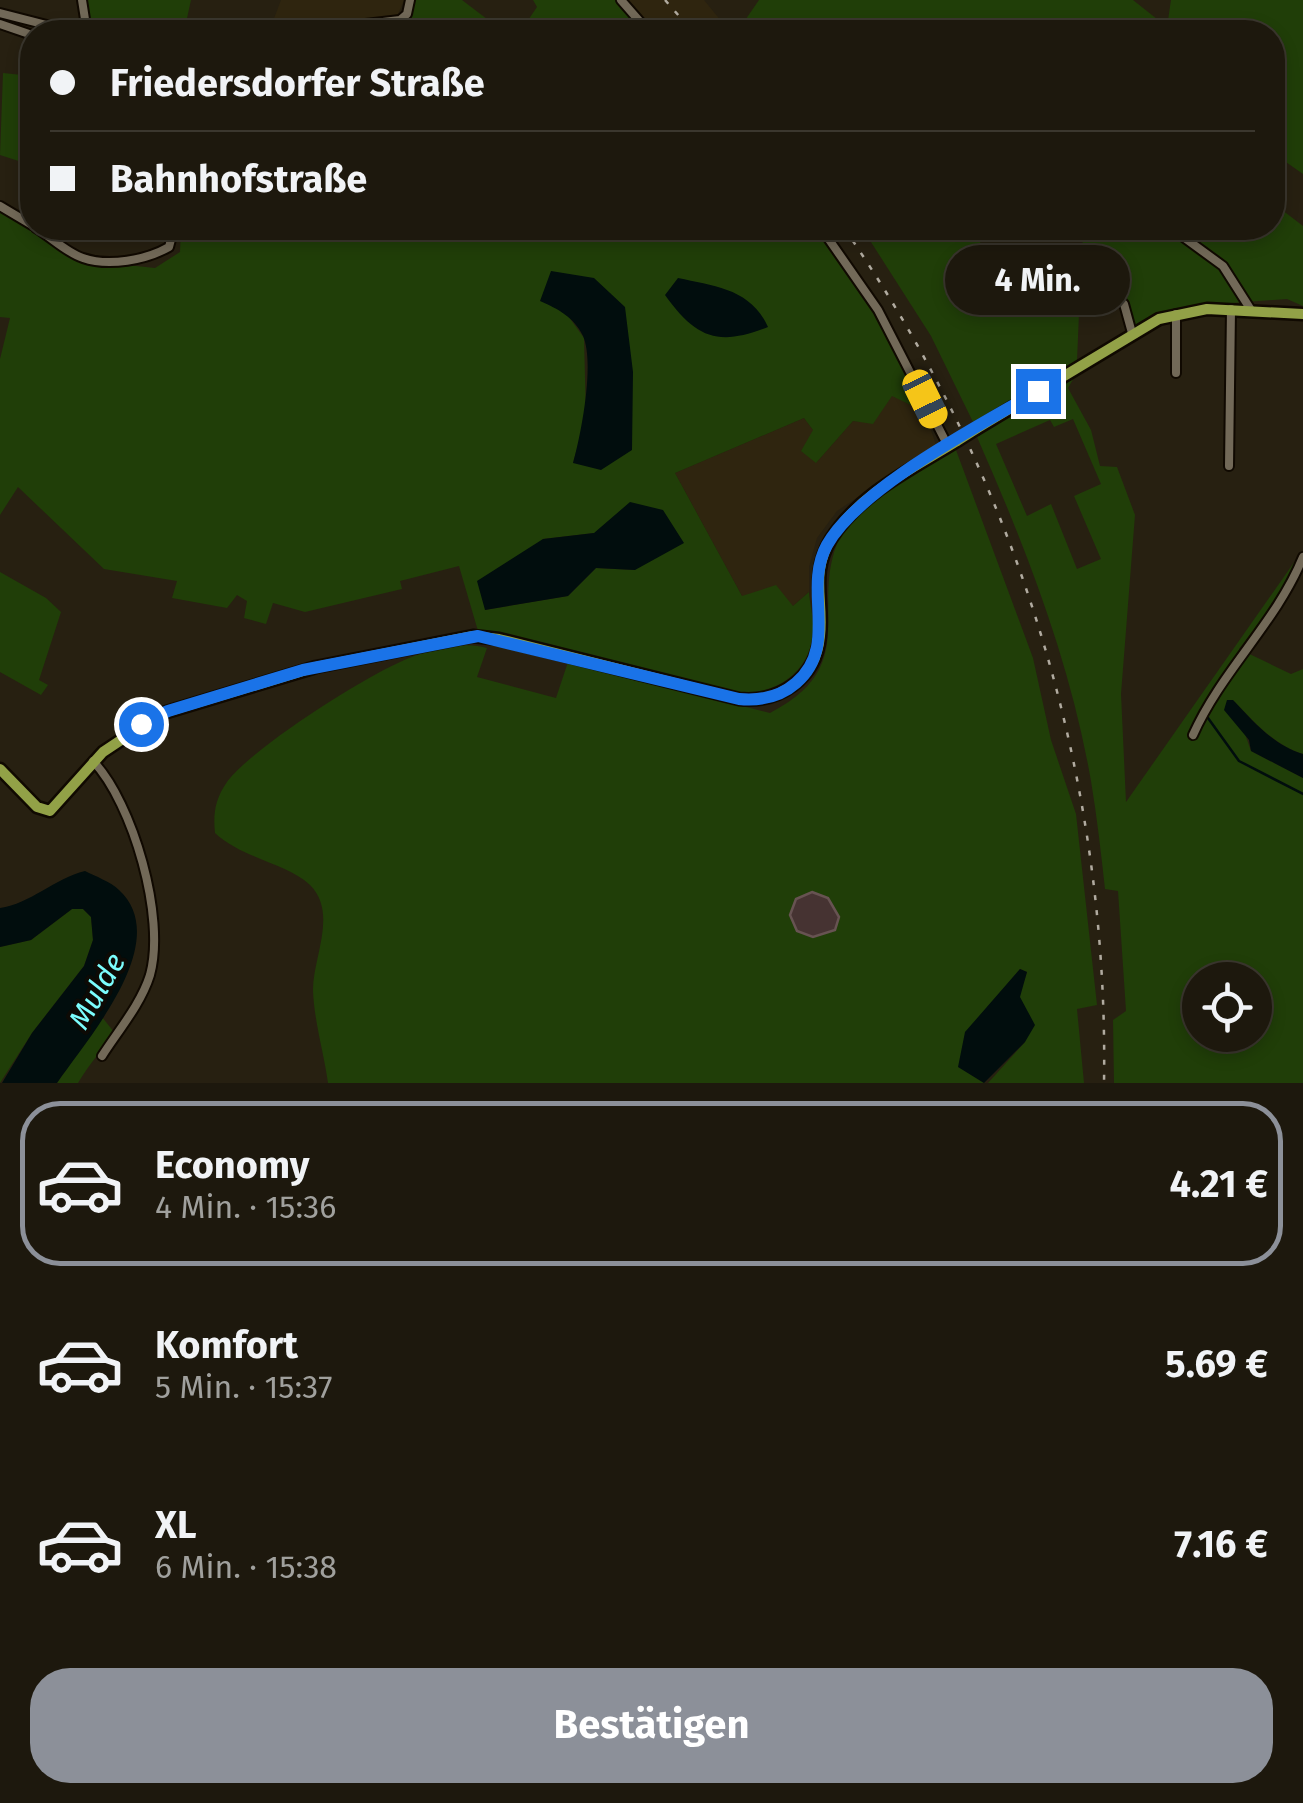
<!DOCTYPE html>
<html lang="de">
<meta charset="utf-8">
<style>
body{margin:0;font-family:"Fira Sans",sans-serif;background:#252116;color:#f1f3f6;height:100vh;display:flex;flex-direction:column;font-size:38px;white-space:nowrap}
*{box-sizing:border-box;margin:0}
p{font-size:32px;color:#a0a09d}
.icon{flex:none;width:55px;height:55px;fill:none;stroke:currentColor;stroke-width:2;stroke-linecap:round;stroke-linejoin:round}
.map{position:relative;height:1083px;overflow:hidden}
.details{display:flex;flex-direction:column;background:#1d180d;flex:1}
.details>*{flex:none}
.guide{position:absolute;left:20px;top:20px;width:1265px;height:220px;border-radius:40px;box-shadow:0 5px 15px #0003,0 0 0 2px #3b372e;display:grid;align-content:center;height:220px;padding:0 30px;background:#1d180d}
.controls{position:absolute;left:1182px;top:962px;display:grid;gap:20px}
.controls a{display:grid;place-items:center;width:90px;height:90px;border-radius:50%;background:#1d180d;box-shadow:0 5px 15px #0003,0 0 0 2px #3b372e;font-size:50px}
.end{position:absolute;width:45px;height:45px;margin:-22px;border:12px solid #1a73e8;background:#fff;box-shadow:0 0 0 5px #fff}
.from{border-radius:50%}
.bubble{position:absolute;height:70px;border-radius:35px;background:#1d180d;box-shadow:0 5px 15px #0003,0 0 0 2px #3b372e;font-size:32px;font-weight:700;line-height:70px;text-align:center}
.car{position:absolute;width:30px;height:60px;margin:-30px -15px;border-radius:12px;box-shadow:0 0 8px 2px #0007;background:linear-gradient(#f5c518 24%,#345 0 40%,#f5c518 0 76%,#345 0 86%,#f5c518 0)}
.guide b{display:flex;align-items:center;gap:35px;height:95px;font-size:38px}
.guide b+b{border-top:2px solid #3b372e}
.guide i{width:25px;height:25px;background:#f1f3f6}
ul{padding:18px 0 0;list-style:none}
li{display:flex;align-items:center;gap:30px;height:165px;margin:0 20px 15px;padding:0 10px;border:5px solid transparent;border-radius:40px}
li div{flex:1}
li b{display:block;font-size:38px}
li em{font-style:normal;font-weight:700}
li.active{border-color:#8c9099}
li>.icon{width:90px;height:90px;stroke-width:1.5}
.action{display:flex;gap:20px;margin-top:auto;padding:20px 30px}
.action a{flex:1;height:115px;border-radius:40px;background:#8c9099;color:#fff;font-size:40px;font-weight:700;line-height:115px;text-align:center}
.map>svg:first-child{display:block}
</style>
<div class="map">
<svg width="1303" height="1083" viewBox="0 0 1303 1083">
<rect width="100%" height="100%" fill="#272011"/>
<!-- built -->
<path fill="#2f250f" d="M281 0H404L398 14 391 16 270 29Z
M627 0H704L730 32H654Z
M892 395 925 412 936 445 837 511 817 538 809 567V592L793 606 742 596 675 473 804 418 813 430 816 463 853 421 873 423Z"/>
<!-- green -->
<path fill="#203e08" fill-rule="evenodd" d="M84 0H191L184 32 90 28Z
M414 0H462L504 32H406Z
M533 0H616L644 32H520L537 7Z
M759 0H1133L1167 27 1171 0H1303V174L1273 153 1272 32H1087L1094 18H1059L1069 32H1003L995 27 989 32H737Z
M3 73 32 76 31 165 0 155Z
M1273 203 1303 226V306L1287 299 1192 306 1134 326 1106 271 1078 237 1083 228H1272Z
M0 209 80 260 155 268 180 252 181 228H814L884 328 925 412 892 396 873 424 853 421 816 463 801 451 813 430 804 418 675 473 742 596 776 585 793 606 809 592C810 606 814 619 813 632 810 672 778 693 742 693L478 631 459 566 400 581 402 589 305 612 273 603 266 624 244 618 247 601 237 595 227 608 172 598 177 581 104 569 18 487 0 515V359L10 318 0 317ZM566 313 633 372 573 463 586 418 584 338ZM594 533 635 570 596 568 568 596 485 610 543 539Z
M862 228H998L986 233 971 258 1080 290 1077 361 973 422 931 336Z
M1079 369 1068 388 1091 430 1100 466 1117 467 1135 515 1121 694 1126 802 1295 561 1297 565 1283 593 1239 649 1291 674 1303 669V754C1274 745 1254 722 1233 700L1251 751 1303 778V1083H1114L1113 1020 1126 1011 1118 891 1105 889C1101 853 1097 817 1091 781 1070 661 1026 548 977 437L992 423ZM1073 419 1101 484 1074 496 1101 559 1077 569 1051 504 1027 516 996 444 1050 420 1054 427ZM1200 980H1255V1035H1200Z
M956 450 1033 658 1051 740 1076 814 1097 1005 1077 1009 1084 1083H988L1025 1042 1019 996 1027 972 1020 969 1000 993 959 1067 984 1083H328C324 1053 314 1021 313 990 313 957 338 913 310 885 287 863 243 859 215 833 213 814 215 799 227 782 251 749 358 681 398 663 423 651 461 640 487 648L477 677 556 698 568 662 770 713C871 661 798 598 849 521 873 485 923 471 956 450Z
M0 572 46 598 61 612 39 680 48 685 41 695 0 672Z
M72 909H83L91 917 93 940 84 966 32 1033 0 1083V947L31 940Z
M102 1017 114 1032C102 1051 89 1064 78 1083H57Z"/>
<!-- water -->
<path fill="#010d0d" d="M551 271 594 278 625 307 633 372 632 450 601 470 573 463C581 435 595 363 583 336 574 317 558 309 540 301Z
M678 278C715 286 751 289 768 327 718 347 696 338 665 295Z
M630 502 663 510 684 543 635 570 596 568 568 596 485 610 477 581 543 539 594 533Z
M1227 700H1233C1254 722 1273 745 1303 754V778L1251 751 1249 740 1224 710Z
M85 871C95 876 111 882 119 890 174 941 88 1038 57 1083H2L32 1033 84 966 93 940 91 917 83 909H72L31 940 0 947V908C30 904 55 878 85 871Z
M1020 969 1027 972 1020 997 1035 1025 1025 1042 984 1083 958 1067 965 1032Z"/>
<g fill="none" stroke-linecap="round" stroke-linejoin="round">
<!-- stream -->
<path stroke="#010d0d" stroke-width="2.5" d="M1208 718 1239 761 1303 794"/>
</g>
<!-- building -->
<path fill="#463332" stroke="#675352" stroke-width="2.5" d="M812 892 828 898 839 917 835 930 813 937 797 931 790 915 796 899Z"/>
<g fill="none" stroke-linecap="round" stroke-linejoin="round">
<defs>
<path id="minor" d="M82 0 87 32
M621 0 649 32
M0 13 74 32
M0 24 32 35
M296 32 400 20 407 14 410 0
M0 206 32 225
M36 228C51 237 67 253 83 258 109 267 146 260 169 247L174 228
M821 228 878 310 948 446
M1171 228 1223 266 1251 310
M975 257 1116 297 1124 304 1132 333
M1176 314V373
M1229 466 1231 309
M1193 735C1222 670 1276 623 1303 557
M93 761C133 803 166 918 150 975 141 1004 118 1031 102 1056"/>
<path id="major" d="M976 429 1159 319 1207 309 1303 314
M0 769 37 807 50 811 103 752 160 714 316 667 473 636 499 639 739 699C779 703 816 679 820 636 824 601 810 573 831 539 860 493 912 469 957 441"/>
</defs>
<!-- minor casing -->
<use href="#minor" stroke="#100901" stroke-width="12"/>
<!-- major casing -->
<use href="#major" stroke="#100901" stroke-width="15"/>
<!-- minor -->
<use href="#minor" stroke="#726958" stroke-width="8"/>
<!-- major -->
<use href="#major" stroke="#92a147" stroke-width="10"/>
<!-- rail -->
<path stroke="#b1aba0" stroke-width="2.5" stroke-dasharray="5 10" stroke-linecap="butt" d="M665 0 693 32
M844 228C1018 479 1109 778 1104 1083"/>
<defs>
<path id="major-bridge" d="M957 441 976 429"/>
</defs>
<!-- major-bridge casing -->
<use href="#major-bridge" stroke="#100901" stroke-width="15" stroke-linecap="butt"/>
<!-- major-bridge -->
<use href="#major-bridge" stroke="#92a147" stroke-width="10"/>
</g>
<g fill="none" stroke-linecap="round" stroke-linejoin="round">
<!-- route -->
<path stroke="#1a73e8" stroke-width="12" d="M141 724 168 711 303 670 478 636 739 699C760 701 780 697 796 683 840 645 802 590 827 545 860 487 979 426 1038 391"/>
</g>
<g text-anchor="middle" stroke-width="8" stroke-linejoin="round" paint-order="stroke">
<!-- water labels -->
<g font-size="30" font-style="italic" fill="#7bfdfd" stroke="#0d0a05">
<text transform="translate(97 991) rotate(-60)" y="10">Mulde</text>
</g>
</g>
</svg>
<div class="controls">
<a><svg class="icon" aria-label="locate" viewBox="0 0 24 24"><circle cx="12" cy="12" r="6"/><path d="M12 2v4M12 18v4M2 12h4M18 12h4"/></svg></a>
</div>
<i class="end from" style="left:141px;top:724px"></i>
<i class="end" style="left:1038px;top:391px"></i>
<div class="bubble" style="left:945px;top:245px;width:185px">4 Min.</div>
<i class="car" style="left:925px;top:399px;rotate:154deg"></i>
<div class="guide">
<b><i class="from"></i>Friedersdorfer Straße</b>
<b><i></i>Bahnhofstraße</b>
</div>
</div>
<section class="details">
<ul>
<li class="active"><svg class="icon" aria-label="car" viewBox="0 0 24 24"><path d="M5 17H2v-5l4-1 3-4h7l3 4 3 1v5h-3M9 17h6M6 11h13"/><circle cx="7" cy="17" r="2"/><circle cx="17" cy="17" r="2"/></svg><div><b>Economy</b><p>4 Min. · 15:36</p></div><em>4.21 €</em></li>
<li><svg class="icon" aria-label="car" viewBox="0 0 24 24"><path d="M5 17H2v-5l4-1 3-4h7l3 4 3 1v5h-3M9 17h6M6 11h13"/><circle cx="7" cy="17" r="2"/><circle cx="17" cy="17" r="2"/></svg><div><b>Komfort</b><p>5 Min. · 15:37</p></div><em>5.69 €</em></li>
<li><svg class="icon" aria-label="car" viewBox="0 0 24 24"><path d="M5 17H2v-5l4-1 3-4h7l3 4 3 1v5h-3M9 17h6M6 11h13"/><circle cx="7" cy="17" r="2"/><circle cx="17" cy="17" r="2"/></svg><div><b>XL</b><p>6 Min. · 15:38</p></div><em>7.16 €</em></li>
</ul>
<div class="action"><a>Bestätigen</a></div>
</section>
